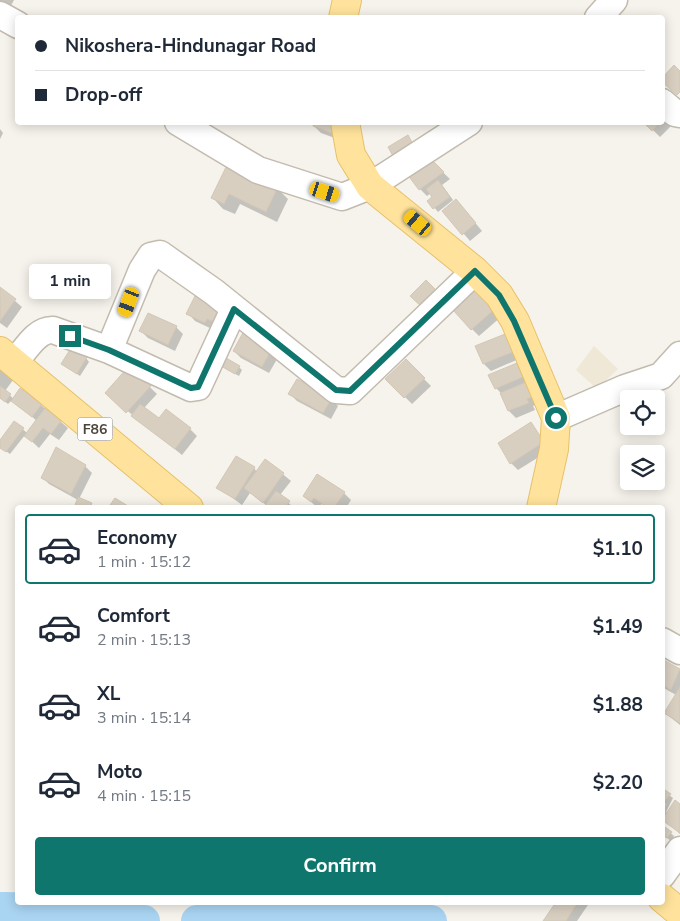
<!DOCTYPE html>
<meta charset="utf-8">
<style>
body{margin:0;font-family:"Nunito Sans",sans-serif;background:#f6f6f7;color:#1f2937;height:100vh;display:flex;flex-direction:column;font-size:19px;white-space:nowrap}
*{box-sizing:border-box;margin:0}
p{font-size:16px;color:#747a83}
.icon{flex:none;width:28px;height:28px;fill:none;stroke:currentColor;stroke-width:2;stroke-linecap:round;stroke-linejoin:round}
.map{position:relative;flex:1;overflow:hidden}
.details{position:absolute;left:15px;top:505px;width:650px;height:400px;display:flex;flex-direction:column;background:#fff;border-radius:5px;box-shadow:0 2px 12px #0003}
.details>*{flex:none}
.guide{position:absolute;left:15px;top:15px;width:650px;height:110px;border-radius:5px;box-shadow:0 2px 12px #0003;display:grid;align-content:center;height:110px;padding:0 20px;background:#fff}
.controls{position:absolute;left:620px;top:390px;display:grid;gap:10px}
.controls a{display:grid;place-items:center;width:45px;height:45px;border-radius:5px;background:#fff;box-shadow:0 2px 12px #0003;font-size:25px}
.end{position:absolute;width:22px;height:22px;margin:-11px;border:6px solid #0f766e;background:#fff;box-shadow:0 0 0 2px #fff}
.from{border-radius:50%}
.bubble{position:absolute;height:35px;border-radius:5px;background:#fff;box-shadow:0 2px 12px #0003;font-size:16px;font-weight:700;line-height:35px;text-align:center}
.car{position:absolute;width:15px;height:30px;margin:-15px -8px;border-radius:6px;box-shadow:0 0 4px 1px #0007;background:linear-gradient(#f5c518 24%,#345 0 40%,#f5c518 0 76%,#345 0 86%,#f5c518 0)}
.guide b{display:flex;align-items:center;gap:18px;height:48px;font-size:19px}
.guide b+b{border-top:1px solid #e0e1e3}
.guide i{width:12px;height:12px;background:#1f2937}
ul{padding:9px 0 0;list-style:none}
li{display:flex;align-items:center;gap:15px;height:70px;margin:0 10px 8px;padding:0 10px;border:2px solid transparent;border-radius:5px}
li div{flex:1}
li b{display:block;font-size:19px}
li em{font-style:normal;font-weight:700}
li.on{border-color:#0f766e}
li>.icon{width:45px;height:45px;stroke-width:1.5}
.cta{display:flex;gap:10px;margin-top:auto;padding:10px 20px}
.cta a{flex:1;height:58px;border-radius:5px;background:#0f766e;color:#fff;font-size:20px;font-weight:700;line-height:58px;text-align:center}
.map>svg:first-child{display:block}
</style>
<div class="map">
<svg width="680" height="921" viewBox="0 0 680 921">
<rect width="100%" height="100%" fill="#f6f3ec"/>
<!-- education -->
<path fill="#efe8d6" d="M594 346 618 369 597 389 576 370Z"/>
<!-- shadow -->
<path fill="#0003" d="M0 0H14L5 17 0 14Z
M662 116 672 125 660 137 645 122H662Z
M338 122 343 141 321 133 314 126Z
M0 129 3 133 0 139Z
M429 159 450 179 442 185 453 200 438 212 429 201 434 198 431 193 427 196 420 189Z
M228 165 277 188 288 199 277 222 240 204 235 214 223 209 213 198Z
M463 208 482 231 470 241 444 211Z
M0 288 22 307 7 328 0 323Z
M477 289 502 316 479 336 472 329Z
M225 307 212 329 195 321 188 313Z
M176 327 183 334 175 351 148 338 141 331Z
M505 335 512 342 519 359 491 371 484 364 476 347Z
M234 351 280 354 269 373 241 358Z
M86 358 89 362 80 376 62 364Z
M406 361 431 386 412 404 387 379Z
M517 364 543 402 533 406 535 410 516 418 509 411 503 395 496 388Z
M239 367 242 370 239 376 226 369Z
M130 368 157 394 144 408 159 420 190 429 197 436 182 455 114 400Z
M0 369 13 380 5 391 14 399 41 405 68 428 59 440 50 434 39 448 25 435 10 454 0 447V442L15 422 27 433 37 421 12 400 8 404 0 398Z
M290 394 331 399 338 406 331 419 297 401Z
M531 424 550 450 518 470 511 463Z
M266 460 291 481 280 495 294 508H264L266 505 250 493 242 505 218 487 254 468 257 472Z
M85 466 92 473 79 499 94 508H75L78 500 49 484 42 477Z
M344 493 351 500 346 508H327L322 504 318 508 304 496Z
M662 661 680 670V725L665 713 676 695 662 687Z
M662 790 673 798 666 812 680 806V834L663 819 665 816 662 814Z
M662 826 674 836 671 841 663 835Z
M557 902H590L577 921H545Z"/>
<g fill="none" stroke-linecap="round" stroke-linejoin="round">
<!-- river -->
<path stroke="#a9d4f2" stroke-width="32" d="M0 908C48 907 96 918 144 921
M197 921 358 910 431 921"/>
</g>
<!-- building -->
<path fill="#d8cfc1" stroke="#d3c7b4" d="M674 65 680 71V92L677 95 662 82V78Z
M314 122H334L337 135 313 126Z
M643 122H660L652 131Z
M408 135 413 144 393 156 388 147Z
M429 157 444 172 419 190 407 174Z
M228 163 278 187 266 212 229 194 224 204 211 198Z
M438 180 450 197 433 209 427 201 432 197 426 189Z
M456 199 476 223 462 235 442 211Z
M426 280 441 295 425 310 410 296Z
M0 287 16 299 0 321Z
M478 288 496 308 471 330 453 310Z
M197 292 226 306 217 323 207 319 205 323 186 314Z
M148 313 177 326 168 345 139 331Z
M245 329 274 345 262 367 233 351Z
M505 334 513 352 483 364 475 346Z
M71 348 87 357 77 374 61 364Z
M226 358 240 366 235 374 221 366Z
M406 359 425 378 404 398 385 379Z
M517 363 523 377 495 389 488 375Z
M129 366 151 386 126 413 105 393Z
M297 379 332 398 323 413 288 394Z
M531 380 537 395 527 399 529 403 508 411 500 393Z
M0 386 11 394 5 402 0 398Z
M20 388 42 404 32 417 11 401Z
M140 404 159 418 166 409 191 428 175 449 131 416Z
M45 408 62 420 51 434 43 428 32 442 24 436Z
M14 421 24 428 6 452 0 448V440Z
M531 422 544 442 510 464 498 443Z
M56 447 86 465 71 494 41 478Z
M236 456 255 467 235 499 216 488Z
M265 459 284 473 263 503 244 488Z
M317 474 345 492 334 508H328L314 498 311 502 303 496Z
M276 491 290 501 285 508H263Z
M78 497 92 503 90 508H74Z
M115 498 128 506 127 508 110 505Z
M662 659 680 669 671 690 662 685Z
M680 687V723L664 713Z
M662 788 671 794 664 802 667 804 662 811Z
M675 800 680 804V833L662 820Z
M662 825 672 832 667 838 662 835Z
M556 902H578L566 921H543Z"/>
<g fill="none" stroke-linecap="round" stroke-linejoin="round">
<defs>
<path id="minor" d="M0 15 18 25
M598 18 614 0
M662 102 675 113 680 114
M178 122 258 170 342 197 370 186 469 122
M109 350 191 388 198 387 234 309
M14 363C25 351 36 329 53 330L109 350 142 270 151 256 160 254 214 292 336 390 350 391 475 271
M556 418 625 388 661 376 680 355
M662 641 680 651
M662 875 680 850"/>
<path id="major" d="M343 18 347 0
M345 122 351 155 370 186 475 271 499 295 515 321 556 418 554 449 541 508
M0 351 189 508
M662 898 680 913"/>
</defs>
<!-- minor casing -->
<use href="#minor" stroke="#c2bbae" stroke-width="29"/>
<!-- major casing -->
<use href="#major" stroke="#e6c16a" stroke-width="30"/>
<!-- minor -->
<use href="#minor" stroke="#fff" stroke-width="26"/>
<!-- major -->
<use href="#major" stroke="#ffe39c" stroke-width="28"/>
</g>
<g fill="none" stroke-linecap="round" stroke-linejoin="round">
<!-- route -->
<path stroke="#0f766e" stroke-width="6" d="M70 336 109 350 191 388 198 387 234 309 336 390 350 391 475 271 499 295 514 321 556 418"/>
</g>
<g text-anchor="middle" stroke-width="5" stroke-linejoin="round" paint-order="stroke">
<!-- shield labels -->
<rect fill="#fff" stroke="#817c74" stroke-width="1" x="77.5" y="417.5" width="35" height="23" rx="4"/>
<g font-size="14" font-weight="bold" fill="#4b4439">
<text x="95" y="434">F86</text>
</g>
</g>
</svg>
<div class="controls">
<a><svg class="icon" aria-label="locate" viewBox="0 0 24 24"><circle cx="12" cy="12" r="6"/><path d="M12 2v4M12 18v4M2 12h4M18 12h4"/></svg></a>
<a><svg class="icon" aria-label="layers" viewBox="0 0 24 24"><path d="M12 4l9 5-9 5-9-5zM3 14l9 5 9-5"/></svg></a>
</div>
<i class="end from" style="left:556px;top:418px"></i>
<i class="end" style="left:70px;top:336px"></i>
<div class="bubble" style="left:29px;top:264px;width:82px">1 min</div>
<i class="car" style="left:325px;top:192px;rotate:108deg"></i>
<i class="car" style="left:418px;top:223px;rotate:310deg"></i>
<i class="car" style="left:129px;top:302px;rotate:201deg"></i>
<div class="guide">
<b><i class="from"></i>Nikoshera-Hindunagar Road</b>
<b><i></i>Drop-off</b>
</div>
<section class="details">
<ul>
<li class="on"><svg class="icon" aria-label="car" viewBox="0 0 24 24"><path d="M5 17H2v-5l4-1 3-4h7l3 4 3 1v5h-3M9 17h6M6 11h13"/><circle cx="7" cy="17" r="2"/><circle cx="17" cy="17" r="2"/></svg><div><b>Economy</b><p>1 min · 15:12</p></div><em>$1.10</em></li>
<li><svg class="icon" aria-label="car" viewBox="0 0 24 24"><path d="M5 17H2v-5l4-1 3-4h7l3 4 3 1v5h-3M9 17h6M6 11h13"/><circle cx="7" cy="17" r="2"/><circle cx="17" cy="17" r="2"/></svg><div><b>Comfort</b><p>2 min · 15:13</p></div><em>$1.49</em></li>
<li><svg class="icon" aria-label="car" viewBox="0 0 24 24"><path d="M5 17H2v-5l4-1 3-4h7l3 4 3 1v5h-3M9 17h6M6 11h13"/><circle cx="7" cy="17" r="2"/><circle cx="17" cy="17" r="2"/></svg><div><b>XL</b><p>3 min · 15:14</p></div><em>$1.88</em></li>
<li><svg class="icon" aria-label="car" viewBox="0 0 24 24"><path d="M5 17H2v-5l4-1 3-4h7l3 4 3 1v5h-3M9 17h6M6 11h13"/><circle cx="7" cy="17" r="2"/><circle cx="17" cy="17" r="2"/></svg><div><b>Moto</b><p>4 min · 15:15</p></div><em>$2.20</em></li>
</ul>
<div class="cta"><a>Confirm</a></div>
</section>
</div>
